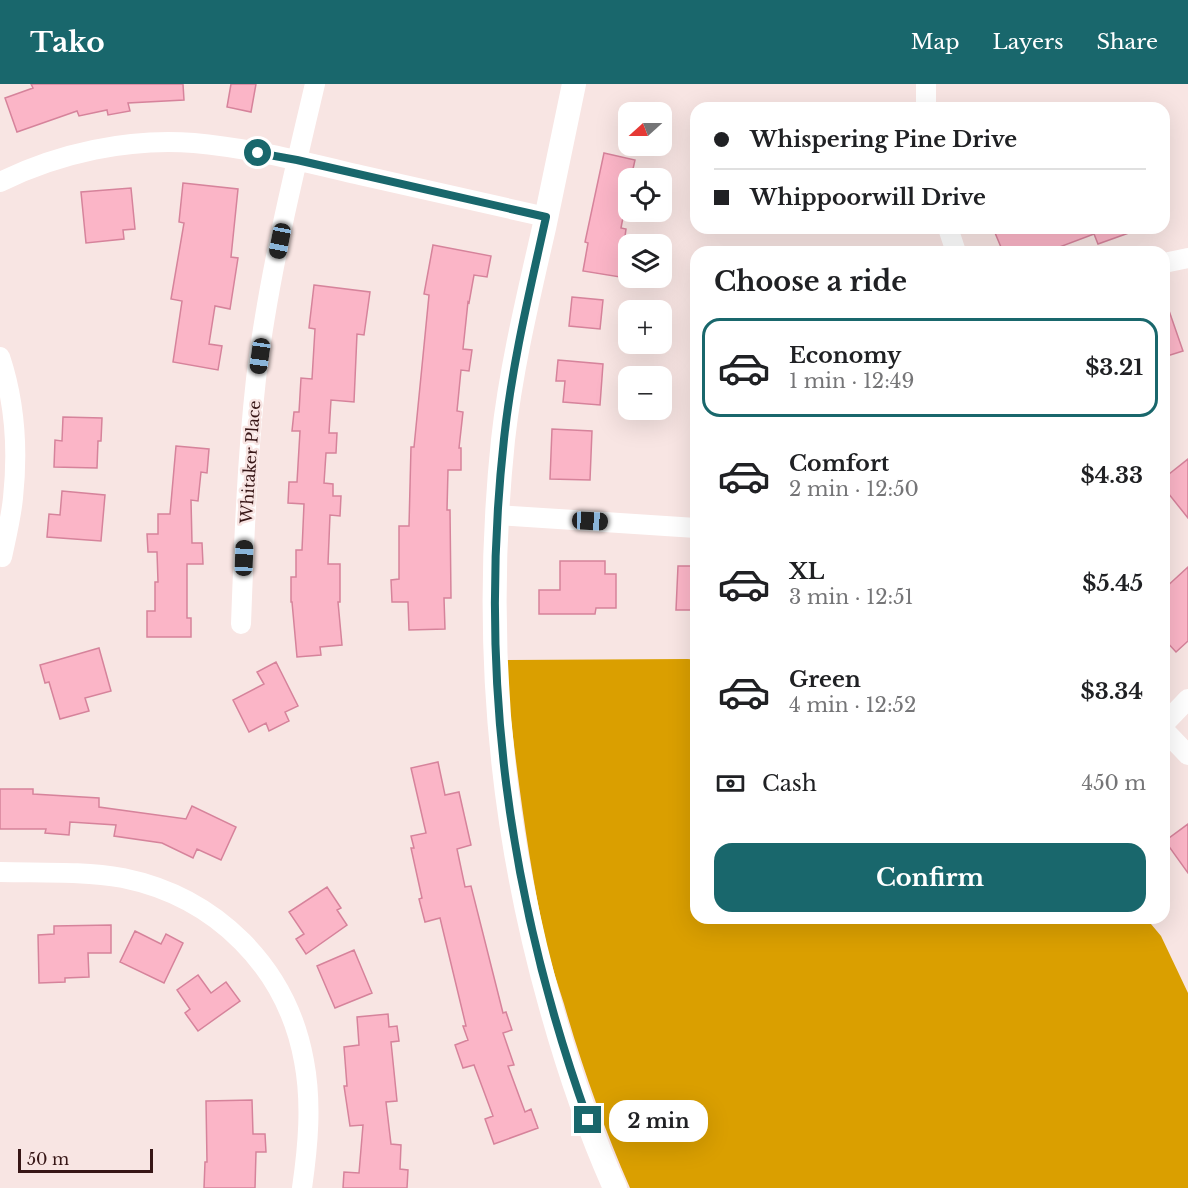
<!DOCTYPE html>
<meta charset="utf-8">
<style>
body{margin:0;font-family:"Libre Baskerville",serif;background:#f2f2f2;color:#202124;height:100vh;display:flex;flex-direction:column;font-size:22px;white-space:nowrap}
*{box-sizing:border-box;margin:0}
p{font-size:20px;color:#757577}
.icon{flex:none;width:33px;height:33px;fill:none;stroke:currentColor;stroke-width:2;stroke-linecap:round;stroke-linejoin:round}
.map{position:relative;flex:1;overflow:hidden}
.details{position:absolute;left:690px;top:162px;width:480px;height:678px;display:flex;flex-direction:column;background:#fff;border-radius:18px;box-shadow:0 6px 24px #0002}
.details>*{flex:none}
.top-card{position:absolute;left:690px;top:18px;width:480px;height:132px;border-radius:18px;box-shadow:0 6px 24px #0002;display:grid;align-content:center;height:132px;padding:0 24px;background:#fff}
.needle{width:39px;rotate:249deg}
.fabs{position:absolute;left:618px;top:18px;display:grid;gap:12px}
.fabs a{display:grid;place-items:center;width:54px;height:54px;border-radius:12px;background:#fff;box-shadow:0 6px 24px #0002;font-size:30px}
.scale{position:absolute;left:18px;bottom:15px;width:135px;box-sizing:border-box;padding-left:6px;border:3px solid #371616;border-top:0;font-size:16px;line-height:21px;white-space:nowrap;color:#371616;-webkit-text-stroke:4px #f8e5e3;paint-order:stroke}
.end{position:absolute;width:27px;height:27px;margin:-14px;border:8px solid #19676c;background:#fff;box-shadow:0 0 0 3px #fff}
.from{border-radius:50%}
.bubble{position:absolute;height:42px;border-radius:18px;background:#fff;box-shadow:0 6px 24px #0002;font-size:20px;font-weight:800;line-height:42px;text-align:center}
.car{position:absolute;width:18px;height:36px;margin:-18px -9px;border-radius:8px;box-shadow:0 0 4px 2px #0007;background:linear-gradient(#222 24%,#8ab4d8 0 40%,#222 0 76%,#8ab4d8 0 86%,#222 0)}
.top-card b{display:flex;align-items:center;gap:21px;height:57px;font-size:22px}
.top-card b+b{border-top:2px solid #e0e0e0}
.top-card i{width:15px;height:15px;background:#202124}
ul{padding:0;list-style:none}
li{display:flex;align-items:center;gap:18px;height:99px;margin:0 12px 9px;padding:0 12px;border:3px solid transparent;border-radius:18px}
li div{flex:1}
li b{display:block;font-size:22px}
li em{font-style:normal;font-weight:800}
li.on{border-color:#19676c}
li>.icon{width:54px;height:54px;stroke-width:1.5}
h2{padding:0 24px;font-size:27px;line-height:72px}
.pay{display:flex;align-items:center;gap:15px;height:66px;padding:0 24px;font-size:22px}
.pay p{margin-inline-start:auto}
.button{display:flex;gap:12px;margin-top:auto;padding:12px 24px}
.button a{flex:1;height:69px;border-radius:18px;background:#19676c;color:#fff;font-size:24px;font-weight:800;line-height:69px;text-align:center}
header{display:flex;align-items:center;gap:36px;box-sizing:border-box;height:84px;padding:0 30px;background:#19676c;color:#fff}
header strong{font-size:28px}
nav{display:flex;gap:33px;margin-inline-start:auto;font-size:21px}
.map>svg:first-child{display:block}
</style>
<header>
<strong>Tako</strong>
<nav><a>Map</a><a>Layers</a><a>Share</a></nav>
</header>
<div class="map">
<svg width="1188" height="1104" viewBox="0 0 1188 1104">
<rect width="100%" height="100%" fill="#f8e5e3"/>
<!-- forest -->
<path fill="#da9f00" d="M688 575 696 576V834H1146L1161 852 1188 909V1104H630C604 1044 582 983 564 920 558 901 552 883 547 863 526 769 515 672 504 576Z"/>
<!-- building -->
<path fill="#fbb5c7" stroke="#d6839b" stroke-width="1.5" d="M31 0H183L184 16 128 19 130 27 108 31 107 26 79 32 77 27 17 48 5 14 33 4Z
M231 0H256L251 28 227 23Z
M604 69 635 76 631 94H628V107L621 144 626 145 624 160H628V177L626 194 583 187 588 159 585 158Z
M183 99 238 105 231 173 238 174 230 225 215 222 209 260 222 262 218 286 173 278 182 217 171 215 184 139 179 138Z
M131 104 135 145 123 146 124 155 86 159 81 108Z
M993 144H1136L1137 146 1098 160 1094 150 1054 165 1056 168H1003Z
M433 161 491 172 487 193 474 191 469 219 468 218 463 265 472 266 469 287 461 286 457 327 463 328 459 364H461V386H448L447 426H450L451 514H444L445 545 409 546 408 518H392L391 496 399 495V442H409L411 363H414L429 211 424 210Z
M314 201 370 208 364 251 357 250 354 318 331 316 329 349H337L336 369H326L324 399 333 400V412H341L340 432 330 431 328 480H340V518H338L342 561 320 563 321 571 297 573 292 518H291V493H296V466H302L304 420 288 419 289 398H297L300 347H292L294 328H299L301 294 312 295 315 245 309 244Z
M572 213 603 216 600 245 569 242Z
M1164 218H1166L1183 267 1164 273Z
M558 276 603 280 600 321 563 318 565 297H556Z
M63 333 102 334 101 357H98L97 384 54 383 55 356 62 357Z
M552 345 592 347 590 396 550 395Z
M176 362 209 365 207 389 201 388 198 417 191 416 192 459H202L203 480H187V534H191V553H147V527H155V498H158L157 468H148L147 450H158V430H170Z
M1188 375V434L1164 404V394Z
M62 407 105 411 101 457 47 453 49 430 60 431Z
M560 477H605V490H616V524H596L595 530H539V506H560Z
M678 482H696V526H676Z
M1188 483V557L1176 568 1164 555V505Z
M99 564 111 607 85 614 89 627 60 635 49 598 45 599 40 581Z
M276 578 298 622 285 628 289 637 269 647 266 639 249 648 233 616 264 600 257 588Z
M438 678 445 711 459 708 471 761 457 765 465 803 471 802 503 929 506 928 512 946 503 949 514 981 508 982 525 1028 531 1025 538 1044 494 1060 485 1035 493 1032 474 981 463 984 455 961 468 956 463 942H466L440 834 425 838 419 815 422 814 411 764H414L411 752 426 749 411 684Z
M0 705H33V710L99 714V723L186 735 192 722 236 743 221 776 197 765 193 774 162 759 114 752 116 741 70 738 69 751 45 749 46 745H0Z
M1188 740V789L1165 757Z
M327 803 341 824 337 826 347 841 306 870 296 855 304 850 289 828Z
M111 841V869H88L89 893 65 894V898L39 899 38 851 54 850V842Z
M135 847 161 860 166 850 183 859 164 899 120 878Z
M354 866 372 909 335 924 317 882Z
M198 891 211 909 226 898 240 917 198 947 185 929 190 925 177 906Z
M388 930 389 943 397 942 399 957 391 958 397 1017 386 1018 391 1060 401 1061 400 1085 408 1086 407 1104H343L344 1088 359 1089 363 1041 350 1042 344 1002H347L344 963 359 961 357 933Z
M252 1016 253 1050H265L266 1068H256L255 1104H204L205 1078H207L206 1017Z"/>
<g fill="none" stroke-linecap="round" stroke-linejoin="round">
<!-- minor -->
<path stroke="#fff" stroke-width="20" d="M926 24V0
M0 98C59 69 128 54 194 59 250 64 305 78 360 91 422 105 484 119 546 133
M948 144 956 168
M1164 179 1188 174
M0 273C15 318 18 367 13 414 11 434 6 454 2 473
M498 431 696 444
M241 540C244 458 247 376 256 295 268 195 292 97 315 0
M1164 640 1188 615
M1164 646 1188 671
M0 788C41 789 83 787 123 794 216 813 287 883 304 977 312 1019 308 1062 302 1104"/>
<!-- tertiary -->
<path stroke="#fff" stroke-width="24" d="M574 0C564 48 554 96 544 144 528 214 511 284 503 356 483 549 498 736 551 923 568 984 589 1046 615 1104"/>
</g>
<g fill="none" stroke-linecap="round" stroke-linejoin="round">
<!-- route -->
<path stroke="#19676c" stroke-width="8" d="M258 69 297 76 546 133C530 206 512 280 504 355 478 591 508 813 588 1036"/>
</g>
<g text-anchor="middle" stroke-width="5" stroke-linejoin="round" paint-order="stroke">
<!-- street labels -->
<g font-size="16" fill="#371616" stroke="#f8e5e3">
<text transform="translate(250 378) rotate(-86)" y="6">Whitaker Place</text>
</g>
</g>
</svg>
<div class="fabs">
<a><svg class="needle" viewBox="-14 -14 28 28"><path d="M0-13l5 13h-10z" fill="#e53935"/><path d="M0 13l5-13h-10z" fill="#757577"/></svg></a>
<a><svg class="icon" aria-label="locate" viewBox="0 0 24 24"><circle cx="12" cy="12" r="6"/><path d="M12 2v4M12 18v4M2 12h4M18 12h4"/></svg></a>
<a><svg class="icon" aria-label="layers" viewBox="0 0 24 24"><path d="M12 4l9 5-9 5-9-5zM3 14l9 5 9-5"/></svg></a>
<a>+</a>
<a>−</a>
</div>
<div class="scale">50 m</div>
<i class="end from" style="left:258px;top:69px"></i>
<i class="end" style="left:588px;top:1036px"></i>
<div class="bubble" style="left:609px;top:1016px;width:99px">2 min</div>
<i class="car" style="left:280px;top:157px;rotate:191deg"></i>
<i class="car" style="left:260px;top:272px;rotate:188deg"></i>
<i class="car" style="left:590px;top:437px;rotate:93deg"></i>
<i class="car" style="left:244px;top:474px;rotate:2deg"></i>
<div class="top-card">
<b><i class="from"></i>Whispering Pine Drive</b>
<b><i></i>Whippoorwill Drive</b>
</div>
<section class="details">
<h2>Choose a ride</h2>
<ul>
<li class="on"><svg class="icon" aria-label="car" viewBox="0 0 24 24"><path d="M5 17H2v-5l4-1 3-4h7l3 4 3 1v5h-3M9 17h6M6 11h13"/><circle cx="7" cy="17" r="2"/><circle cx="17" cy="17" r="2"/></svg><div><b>Economy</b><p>1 min · 12:49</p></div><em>$3.21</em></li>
<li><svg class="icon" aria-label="car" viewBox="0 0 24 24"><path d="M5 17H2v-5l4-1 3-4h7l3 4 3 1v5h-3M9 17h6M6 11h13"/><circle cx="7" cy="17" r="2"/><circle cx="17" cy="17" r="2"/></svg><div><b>Comfort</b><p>2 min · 12:50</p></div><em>$4.33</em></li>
<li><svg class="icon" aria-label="car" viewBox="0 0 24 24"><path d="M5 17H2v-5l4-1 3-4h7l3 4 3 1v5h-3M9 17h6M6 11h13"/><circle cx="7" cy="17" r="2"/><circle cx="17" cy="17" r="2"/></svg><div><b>XL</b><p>3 min · 12:51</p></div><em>$5.45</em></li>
<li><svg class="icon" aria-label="car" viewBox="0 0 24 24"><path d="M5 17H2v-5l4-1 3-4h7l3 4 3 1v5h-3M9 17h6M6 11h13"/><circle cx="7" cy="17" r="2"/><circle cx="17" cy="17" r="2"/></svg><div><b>Green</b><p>4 min · 12:52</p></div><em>$3.34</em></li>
</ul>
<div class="pay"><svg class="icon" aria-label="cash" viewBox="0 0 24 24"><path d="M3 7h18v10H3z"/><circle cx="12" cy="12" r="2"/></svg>Cash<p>450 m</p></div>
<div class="button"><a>Confirm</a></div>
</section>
</div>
